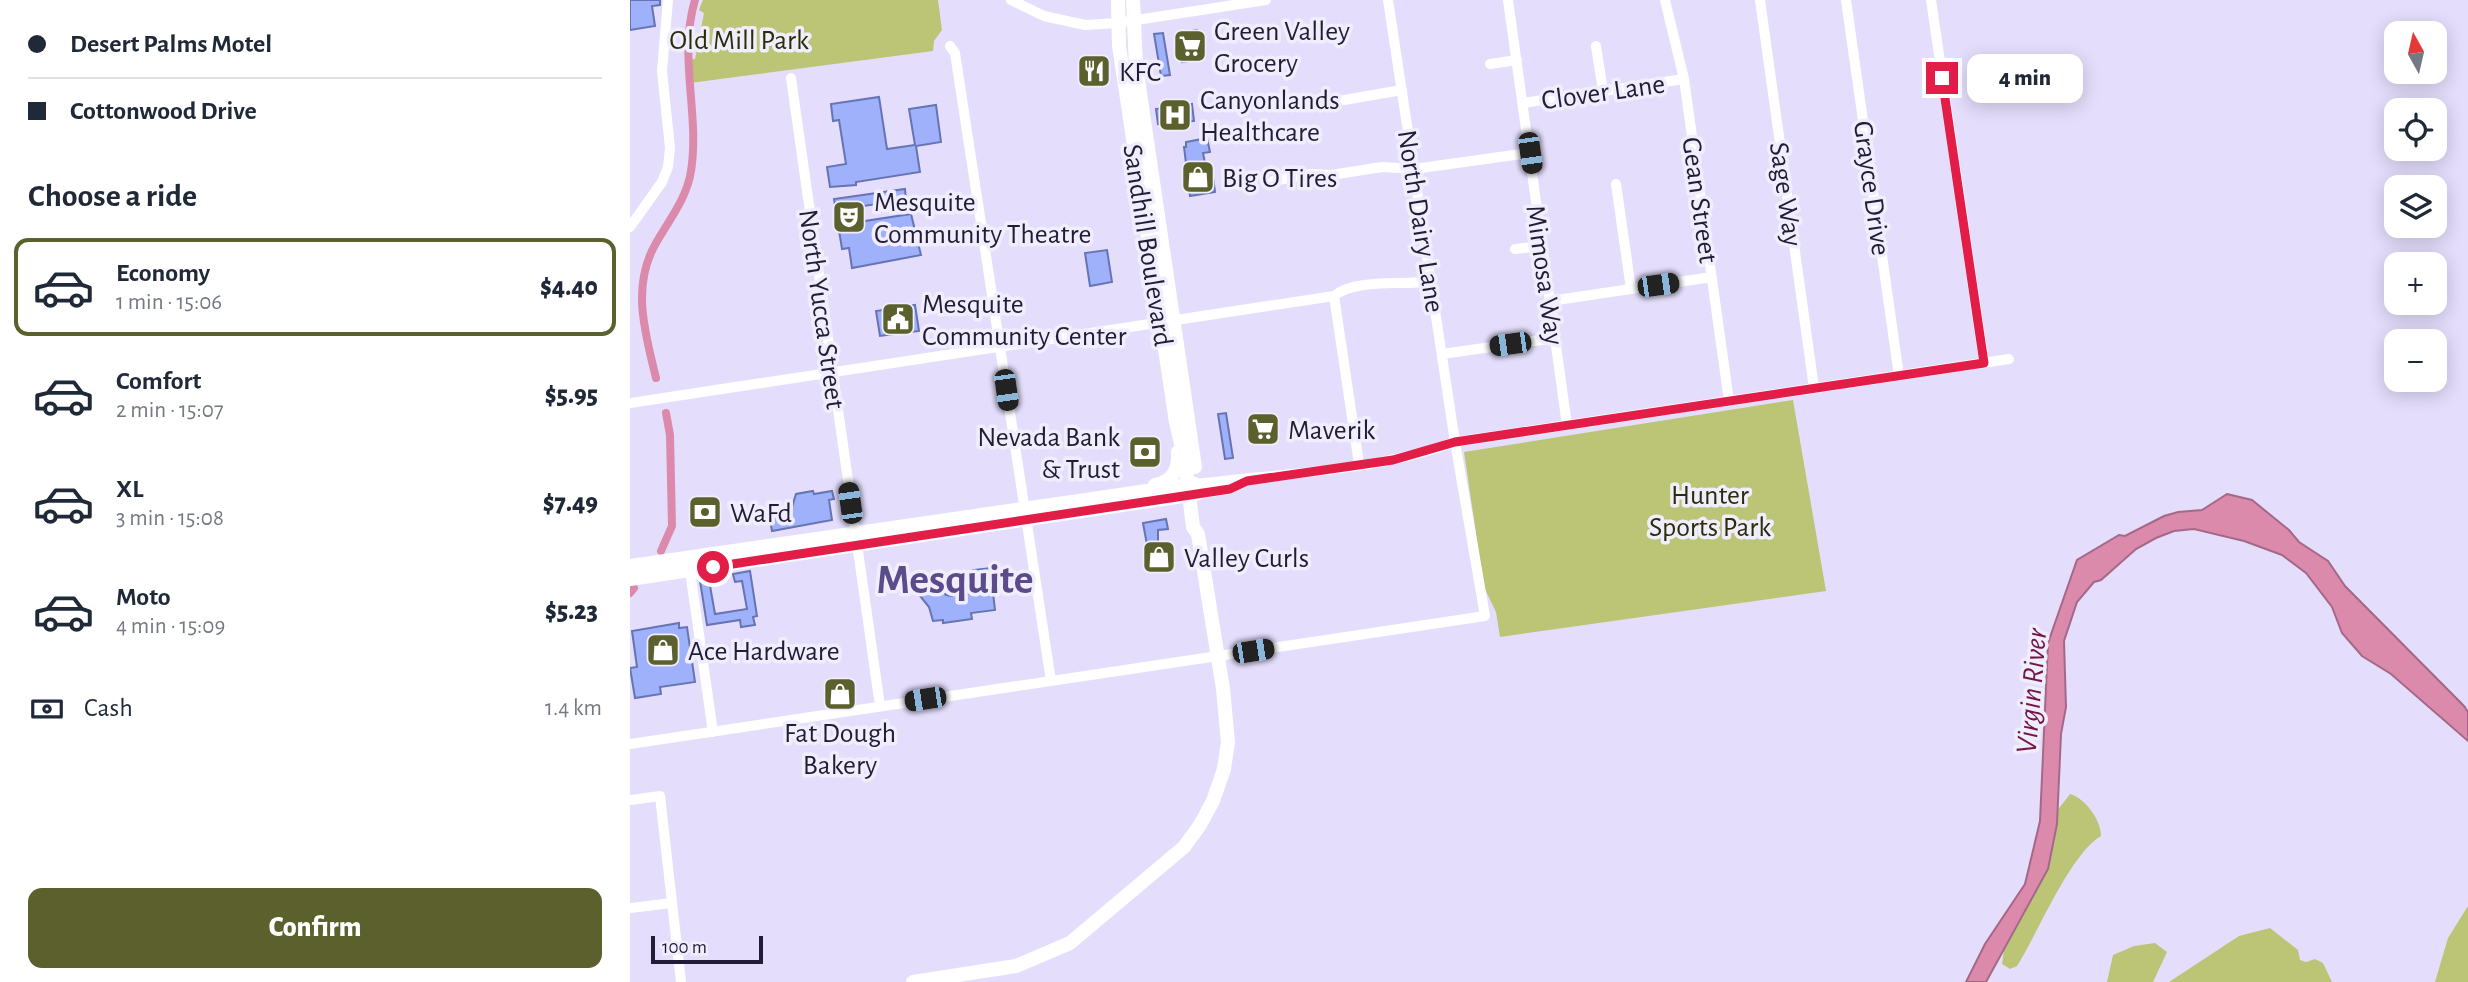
<!DOCTYPE html>
<meta charset="utf-8">
<style>
body{margin:0;font-family:"Alegreya Sans",sans-serif;background:#f6f6f7;color:#1f2937;height:100vh;display:flex;flex-direction:column;font-size:26px;white-space:nowrap}
*{box-sizing:border-box;margin:0}
p{font-size:23px;color:#747a83}
.icon{flex:none;width:38px;height:38px;fill:none;stroke:currentColor;stroke-width:2;stroke-linecap:round;stroke-linejoin:round}
.map{position:relative;flex:1;overflow:hidden}
.sheet{display:flex;flex-direction:column;background:#fff;width:630px}
.sheet>*{flex:none}
.banner{display:grid;align-content:center;height:154px;padding:0 28px;background:#fff}
.needle{width:46px;rotate:352deg}
.controls{position:absolute;left:1754px;top:21px;display:grid;gap:14px}
.controls a{display:grid;place-items:center;width:63px;height:63px;border-radius:14px;background:#fff;box-shadow:0 4px 18px #0003;font-size:35px}
.scale{position:absolute;left:21px;bottom:18px;width:112px;box-sizing:border-box;padding-left:7px;border:4px solid #221c37;border-top:0;font-size:19px;line-height:24px;white-space:nowrap;color:#221c37;-webkit-text-stroke:5px #f0eefd;paint-order:stroke}
.end{position:absolute;width:32px;height:32px;margin:-16px;border:9px solid #e11d48;background:#fff;box-shadow:0 0 0 4px #fff}
.from{border-radius:50%}
.bubble{position:absolute;height:49px;border-radius:14px;background:#fff;box-shadow:0 4px 18px #0003;font-size:23px;font-weight:800;line-height:49px;text-align:center}
.car{position:absolute;width:21px;height:42px;margin:-21px -10px;border-radius:9px;box-shadow:0 0 5px 2px #0007;background:linear-gradient(#222 24%,#8ab4d8 0 40%,#222 0 76%,#8ab4d8 0 86%,#222 0)}
.banner b{display:flex;align-items:center;gap:24px;height:66px;font-size:26px}
.banner b+b{border-top:2px solid #e0e1e3}
.banner i{width:18px;height:18px;background:#1f2937}
ul{padding:0;list-style:none}
li{display:flex;align-items:center;gap:21px;height:98px;margin:0 14px 10px;padding:0 14px;border:4px solid transparent;border-radius:14px}
li div{flex:1}
li b{display:block;font-size:26px}
li em{font-style:normal;font-weight:800}
li.on{border-color:#5b602d}
li>.icon{width:63px;height:63px;stroke-width:1.5}
h2{padding:0 28px;font-size:32px;line-height:84px}
.pay{display:flex;align-items:center;gap:18px;height:77px;padding:0 28px;font-size:26px}
.pay p{margin-inline-start:auto}
.cta{display:flex;gap:14px;margin-top:auto;padding:14px 28px}
.cta a{flex:1;height:80px;border-radius:14px;background:#5b602d;color:#fff;font-size:28px;font-weight:800;line-height:80px;text-align:center}
main{display:flex;flex:1;min-height:0}
.map>svg:first-child{display:block}
</style>
<main>
<section class="sheet">
<div class="banner">
<b><i class="from"></i>Desert Palms Motel</b>
<b><i></i>Cottonwood Drive</b>
</div>
<h2>Choose a ride</h2>
<ul>
<li class="on"><svg class="icon" aria-label="car" viewBox="0 0 24 24"><path d="M5 17H2v-5l4-1 3-4h7l3 4 3 1v5h-3M9 17h6M6 11h13"/><circle cx="7" cy="17" r="2"/><circle cx="17" cy="17" r="2"/></svg><div><b>Economy</b><p>1 min · 15:06</p></div><em>$4.40</em></li>
<li><svg class="icon" aria-label="car" viewBox="0 0 24 24"><path d="M5 17H2v-5l4-1 3-4h7l3 4 3 1v5h-3M9 17h6M6 11h13"/><circle cx="7" cy="17" r="2"/><circle cx="17" cy="17" r="2"/></svg><div><b>Comfort</b><p>2 min · 15:07</p></div><em>$5.95</em></li>
<li><svg class="icon" aria-label="car" viewBox="0 0 24 24"><path d="M5 17H2v-5l4-1 3-4h7l3 4 3 1v5h-3M9 17h6M6 11h13"/><circle cx="7" cy="17" r="2"/><circle cx="17" cy="17" r="2"/></svg><div><b>XL</b><p>3 min · 15:08</p></div><em>$7.49</em></li>
<li><svg class="icon" aria-label="car" viewBox="0 0 24 24"><path d="M5 17H2v-5l4-1 3-4h7l3 4 3 1v5h-3M9 17h6M6 11h13"/><circle cx="7" cy="17" r="2"/><circle cx="17" cy="17" r="2"/></svg><div><b>Moto</b><p>4 min · 15:09</p></div><em>$5.23</em></li>
</ul>
<div class="pay"><svg class="icon" aria-label="cash" viewBox="0 0 24 24"><path d="M3 7h18v10H3z"/><circle cx="12" cy="12" r="2"/></svg>Cash<p>1.4 km</p></div>
<div class="cta"><a>Confirm</a></div>
</section>
<div class="map">
<svg width="1838" height="982" viewBox="0 0 1838 982">
<rect width="100%" height="100%" fill="#e4defc"/>
<!-- green -->
<path fill="#bcc476" d="M73 0H308L312 30 304 41 303 51 60 83 59 59H65L74 13 69 10Z
M1163 400 1196 591 870 637 866 612 854 587 834 452Z
M1440 794C1456 799 1471 820 1471 836 1440 854 1408 933 1387 966L1380 969 1372 964 1374 950 1418 869 1427 811Z
M1838 906V982H1805L1818 938Z
M1640 928 1668 950 1670 960 1676 962 1685 959 1693 963 1702 982H1539L1609 936Z
M1525 943 1537 952 1523 982H1477L1483 955 1504 946Z"/>
<!-- water -->
<path fill="#db8aab" stroke="#a46988" stroke-width="2" d="M1597 494 1622 500 1659 530 1669 542 1698 561 1715 586 1834 706 1838 712V741L1761 674 1732 656 1712 633 1702 607 1676 573 1652 555 1614 541 1564 529 1544 531 1526 538 1506 549 1471 580 1464 582 1447 602 1434 641 1436 707 1431 734 1427 824 1418 869 1356 982H1336L1355 944 1395 884 1410 821 1418 643 1447 560 1489 535 1495 536 1534 516 1548 512 1572 510Z"/>
<g fill="none" stroke-linecap="round" stroke-linejoin="round">
<!-- canal -->
<path stroke="#db8aab" stroke-width="8" d="M26 378C15 333 1 286 26 243 39 220 57 198 61 171 70 114 48 57 65 0
M31 551 42 526 40 435 36 413
M0 593 4 588"/>
</g>
<!-- building -->
<path fill="#a0b1fb" stroke="#6674b4" stroke-width="2" d="M0 0H30V5L22 6 25 26 0 30Z
M567 30 572 59 552 62 548 33Z
M533 33 540 75 531 76 524 34Z
M249 97 257 149 285 145 279 109 306 105 311 142 286 146 290 172 226 182V185L200 187 197 167 216 164 209 120 203 121 201 104Z
M562 104 564 121 535 125V123L528 124 526 109Z
M577 138 580 152 573 153 578 178 583 177 585 192 560 196 554 147H556V142Z
M275 189 276 200 226 207 228 222 281 214 291 255 222 268 219 248 212 249 204 199Z
M477 250 482 282 460 286 455 253Z
M285 305 289 331 250 336 246 311Z
M596 413 603 458 595 459 588 414Z
M640 414 644 440 626 443 621 417Z
M522 439 525 463 509 465 505 441Z
M183 491 184 494 202 491 204 499 199 500 202 520 142 531 140 520 142 516 150 515 149 509 162 507 166 494Z
M536 519 538 529 528 530V544L517 545 513 523Z
M360 568 365 610 341 613 342 619 313 623V620L303 621 299 607 278 581 288 573 292 577 296 573 316 595 322 596 331 592 334 594 346 593 343 570Z
M120 571 127 616 123 617 125 625 111 627 110 620 77 625 70 581 79 580 85 614 117 609 112 581 105 582 103 574Z
M49 623V628L57 627 65 682 30 687 31 694 5 698 0 668 7 667 2 631Z"/>
<g fill="none" stroke-linecap="round" stroke-linejoin="round">
<!-- minor -->
<path stroke="#fff" stroke-width="10" d="M381 0 414 16 455 25 487 23 636 0
M878 0 937 425
M1035 0 1054 79 1099 401
M1130 0 1184 388
M1216 0 1269 376
M1301 0 1354 363
M320 46 325 53 421 681
M966 46 973 91
M860 64 887 60
M161 78 250 706
M697 103 772 90
M893 103 1054 79
M643 181 680 174 701 175 752 167 784 169 899 153
M986 184 1001 289
M0 227 32 182 38 167 40 148 32 71 38 0
M885 249 912 246
M704 296 729 464
M920 301 1082 277
M812 354 925 338
M0 403 704 296C726 278 773 286 801 281
M567 484C652 473 743 472 825 442L1379 359
M568 494 600 489 614 482
M59 564 83 732
M0 744 855 616 825 442 758 0
M0 800 30 796 51 982
M0 908 42 903"/>
<!-- major -->
<path stroke="#fff" stroke-width="14" d="M503 0 506 66 565 467
M525 485C543 481 549 470 548 452
M0 566 565 484
M0 579 566 494
M283 982 386 966 440 943 554 847 570 825 583 801 594 769 598 742 593 689 568 534 563 527 555 461 546 422 489 46 488 0"/>
</g>
<g fill="none" stroke-linecap="round" stroke-linejoin="round">
<!-- route -->
<path stroke="#e11d48" stroke-width="9" d="M83 567 600 489 617 481 763 460 825 442 1354 363 1312 78"/>
</g>
<!-- icons -->
<defs>
<symbol id="supermarket-square" viewBox="-11 -11 22 22"><rect x="-9" y="-9" width="18" height="18" rx="4" fill="#5b602d" stroke="#f0eefd"/><path d="M-6-5.5h2.5l.6 2H6L4.5 2H-2.5L-4.4-4H-6ZM-1.5 3.2a1.3 1.3 0 1 0 .1 0ZM3 3.2a1.3 1.3 0 1 0 .1 0Z" fill="#fff"/></symbol>
<symbol id="restaurant-square" viewBox="-11 -11 22 22"><rect x="-9" y="-9" width="18" height="18" rx="4" fill="#5b602d" stroke="#f0eefd"/><path d="M-5-6h1v4h1v-4h1v4h1v-4h1v5L-1.5 .5V6h-2V.5L-5-1ZM5-6V6H3V1.5H1.5Q1.5-4 5-6Z" fill="#fff"/></symbol>
<symbol id="hospital-square" viewBox="-11 -11 22 22"><rect x="-9" y="-9" width="18" height="18" rx="4" fill="#5b602d" stroke="#f0eefd"/><path d="M-5-5h3v3.5h4V-5h3V5h-3V1.5h-4V5h-3Z" fill="#fff"/></symbol>
<symbol id="shop-square" viewBox="-11 -11 22 22"><rect x="-9" y="-9" width="18" height="18" rx="4" fill="#5b602d" stroke="#f0eefd"/><path d="M-5-2.5h2.3a2.7 3.5 0 0 1 5.4 0H5L5.5 6h-11ZM-1.5-2.5h3a1.5 2.3 0 0 0-3 0Z" fill="#fff"/></symbol>
<symbol id="theatre-square" viewBox="-11 -11 22 22"><rect x="-9" y="-9" width="18" height="18" rx="4" fill="#5b602d" stroke="#f0eefd"/><path d="M-5-5.5Q0-4 5-5.5V0Q5 5 0 6Q-5 5-5 0ZM-3.3-2.5H-1v1.5H-3.3ZM1-2.5H3.3v1.5H1ZM-2.8 1Q0 5.5 2.8 1Z" fill="#fff"/></symbol>
<symbol id="civic-square" viewBox="-11 -11 22 22"><rect x="-9" y="-9" width="18" height="18" rx="4" fill="#5b602d" stroke="#f0eefd"/><path d="M-.6-6.5H3V-4.5H.6V-3L4-1V1h2V6H-6V1h2V-1L-.6-3ZM-1.2 2.5V6h2.4V2.5Z" fill="#fff"/></symbol>
<symbol id="bank-square" viewBox="-11 -11 22 22"><rect x="-9" y="-9" width="18" height="18" rx="4" fill="#5b602d" stroke="#f0eefd"/><path d="M-6-4H6V4H-6ZM0-2.3a2.3 2.3 0 1 0 0 4.6a2.3 2.3 0 1 0 0-4.6Z" fill="#fff"/></symbol>
</defs>
<g fill-rule="evenodd">
<use href="#supermarket-square" x="541" y="27" width="38" height="38"/>
<use href="#restaurant-square" x="445" y="52" width="38" height="38"/>
<use href="#hospital-square" x="526" y="96" width="38" height="38"/>
<use href="#shop-square" x="549" y="158" width="38" height="38"/>
<use href="#theatre-square" x="200" y="198" width="38" height="38"/>
<use href="#civic-square" x="249" y="300" width="38" height="38"/>
<use href="#supermarket-square" x="614" y="410" width="38" height="38"/>
<use href="#bank-square" x="496" y="433" width="38" height="38"/>
<use href="#bank-square" x="56" y="493" width="38" height="38"/>
<use href="#shop-square" x="510" y="538" width="38" height="38"/>
<use href="#shop-square" x="14" y="631" width="38" height="38"/>
<use href="#shop-square" x="191" y="675" width="38" height="38"/>
</g>
<g text-anchor="middle" stroke-width="7" stroke-linejoin="round" paint-order="stroke">
<!-- poi labels -->
<g font-size="28" fill="#221c37" stroke="#f0eefd" text-anchor="start">
<text x="584" y="40">Green Valley<tspan x="584" dy="32">Grocery</tspan></text>
<text x="489" y="81">KFC</text>
<text x="570" y="109">Canyonlands<tspan x="570" dy="32">Healthcare</tspan></text>
<text x="592" y="187">Big O Tires</text>
<text x="244" y="211">Mesquite<tspan x="244" dy="32">Community Theatre</tspan></text>
<text x="292" y="313">Mesquite<tspan x="292" dy="32">Community Center</tspan></text>
<text x="658" y="439">Maverik</text>
<text x="490" y="446" text-anchor="end">Nevada Bank<tspan x="490" dy="32">&amp; Trust</tspan></text>
<text x="100" y="522">WaFd</text>
<text x="554" y="567">Valley Curls</text>
<text x="58" y="660">Ace Hardware</text>
<text x="210" y="742" text-anchor="middle">Fat Dough<tspan x="210" dy="32">Bakery</tspan></text>
</g>
<!-- park labels -->
<g font-size="28" fill="#2a2d08" stroke="#f0eefd">
<text x="109" y="49">Old Mill Park</text>
<text x="1080" y="504">Hunter<tspan x="1080" dy="32">Sports Park</tspan></text>
</g>
<!-- street labels -->
<g font-size="28" fill="#221c37" stroke="#f0eefd">
<text transform="translate(973 91) rotate(-8)" y="10">Clover Lane</text>
<text transform="translate(1243 188) rotate(82)" y="10">Grayce Drive</text>
<text transform="translate(1157 194) rotate(82)" y="10">Sage Way</text>
<text transform="translate(1071 200) rotate(82)" y="10">Gean Street</text>
<text transform="translate(792 221) rotate(81)" y="10">North Dairy Lane</text>
<text transform="translate(519 245) rotate(81)" y="10">Sandhill Boulevard</text>
<text transform="translate(916 275) rotate(82)" y="10">Mimosa Way</text>
<text transform="translate(193 309) rotate(82)" y="10">North Yucca Street</text>
</g>
<!-- water labels -->
<g font-size="30" font-style="italic" fill="#751548" stroke="#f0eefd">
<text transform="translate(1401 691) rotate(-85)" y="10">Virgin River</text>
</g>
<!-- town labels -->
<g font-size="42" font-weight="bold" fill="#5b4b8a" stroke="#f0eefd">
<text x="325" y="593">Mesquite</text>
</g>
</g>
</svg>
<div class="controls">
<a><svg class="needle" viewBox="-14 -14 28 28"><path d="M0-13l5 13h-10z" fill="#e53935"/><path d="M0 13l5-13h-10z" fill="#747a83"/></svg></a>
<a><svg class="icon" aria-label="locate" viewBox="0 0 24 24"><circle cx="12" cy="12" r="6"/><path d="M12 2v4M12 18v4M2 12h4M18 12h4"/></svg></a>
<a><svg class="icon" aria-label="layers" viewBox="0 0 24 24"><path d="M12 4l9 5-9 5-9-5zM3 14l9 5 9-5"/></svg></a>
<a>+</a>
<a>−</a>
</div>
<div class="scale">100 m</div>
<i class="end from" style="left:83px;top:567px"></i>
<i class="end" style="left:1312px;top:78px"></i>
<div class="bubble" style="left:1337px;top:54px;width:116px">4 min</div>
<i class="car" style="left:900px;top:153px;rotate:172deg"></i>
<i class="car" style="left:1028px;top:285px;rotate:82deg"></i>
<i class="car" style="left:880px;top:344px;rotate:262deg"></i>
<i class="car" style="left:376px;top:390px;rotate:172deg"></i>
<i class="car" style="left:220px;top:503px;rotate:352deg"></i>
<i class="car" style="left:623px;top:651px;rotate:81deg"></i>
<i class="car" style="left:295px;top:699px;rotate:261deg"></i>
</div>
</main>
